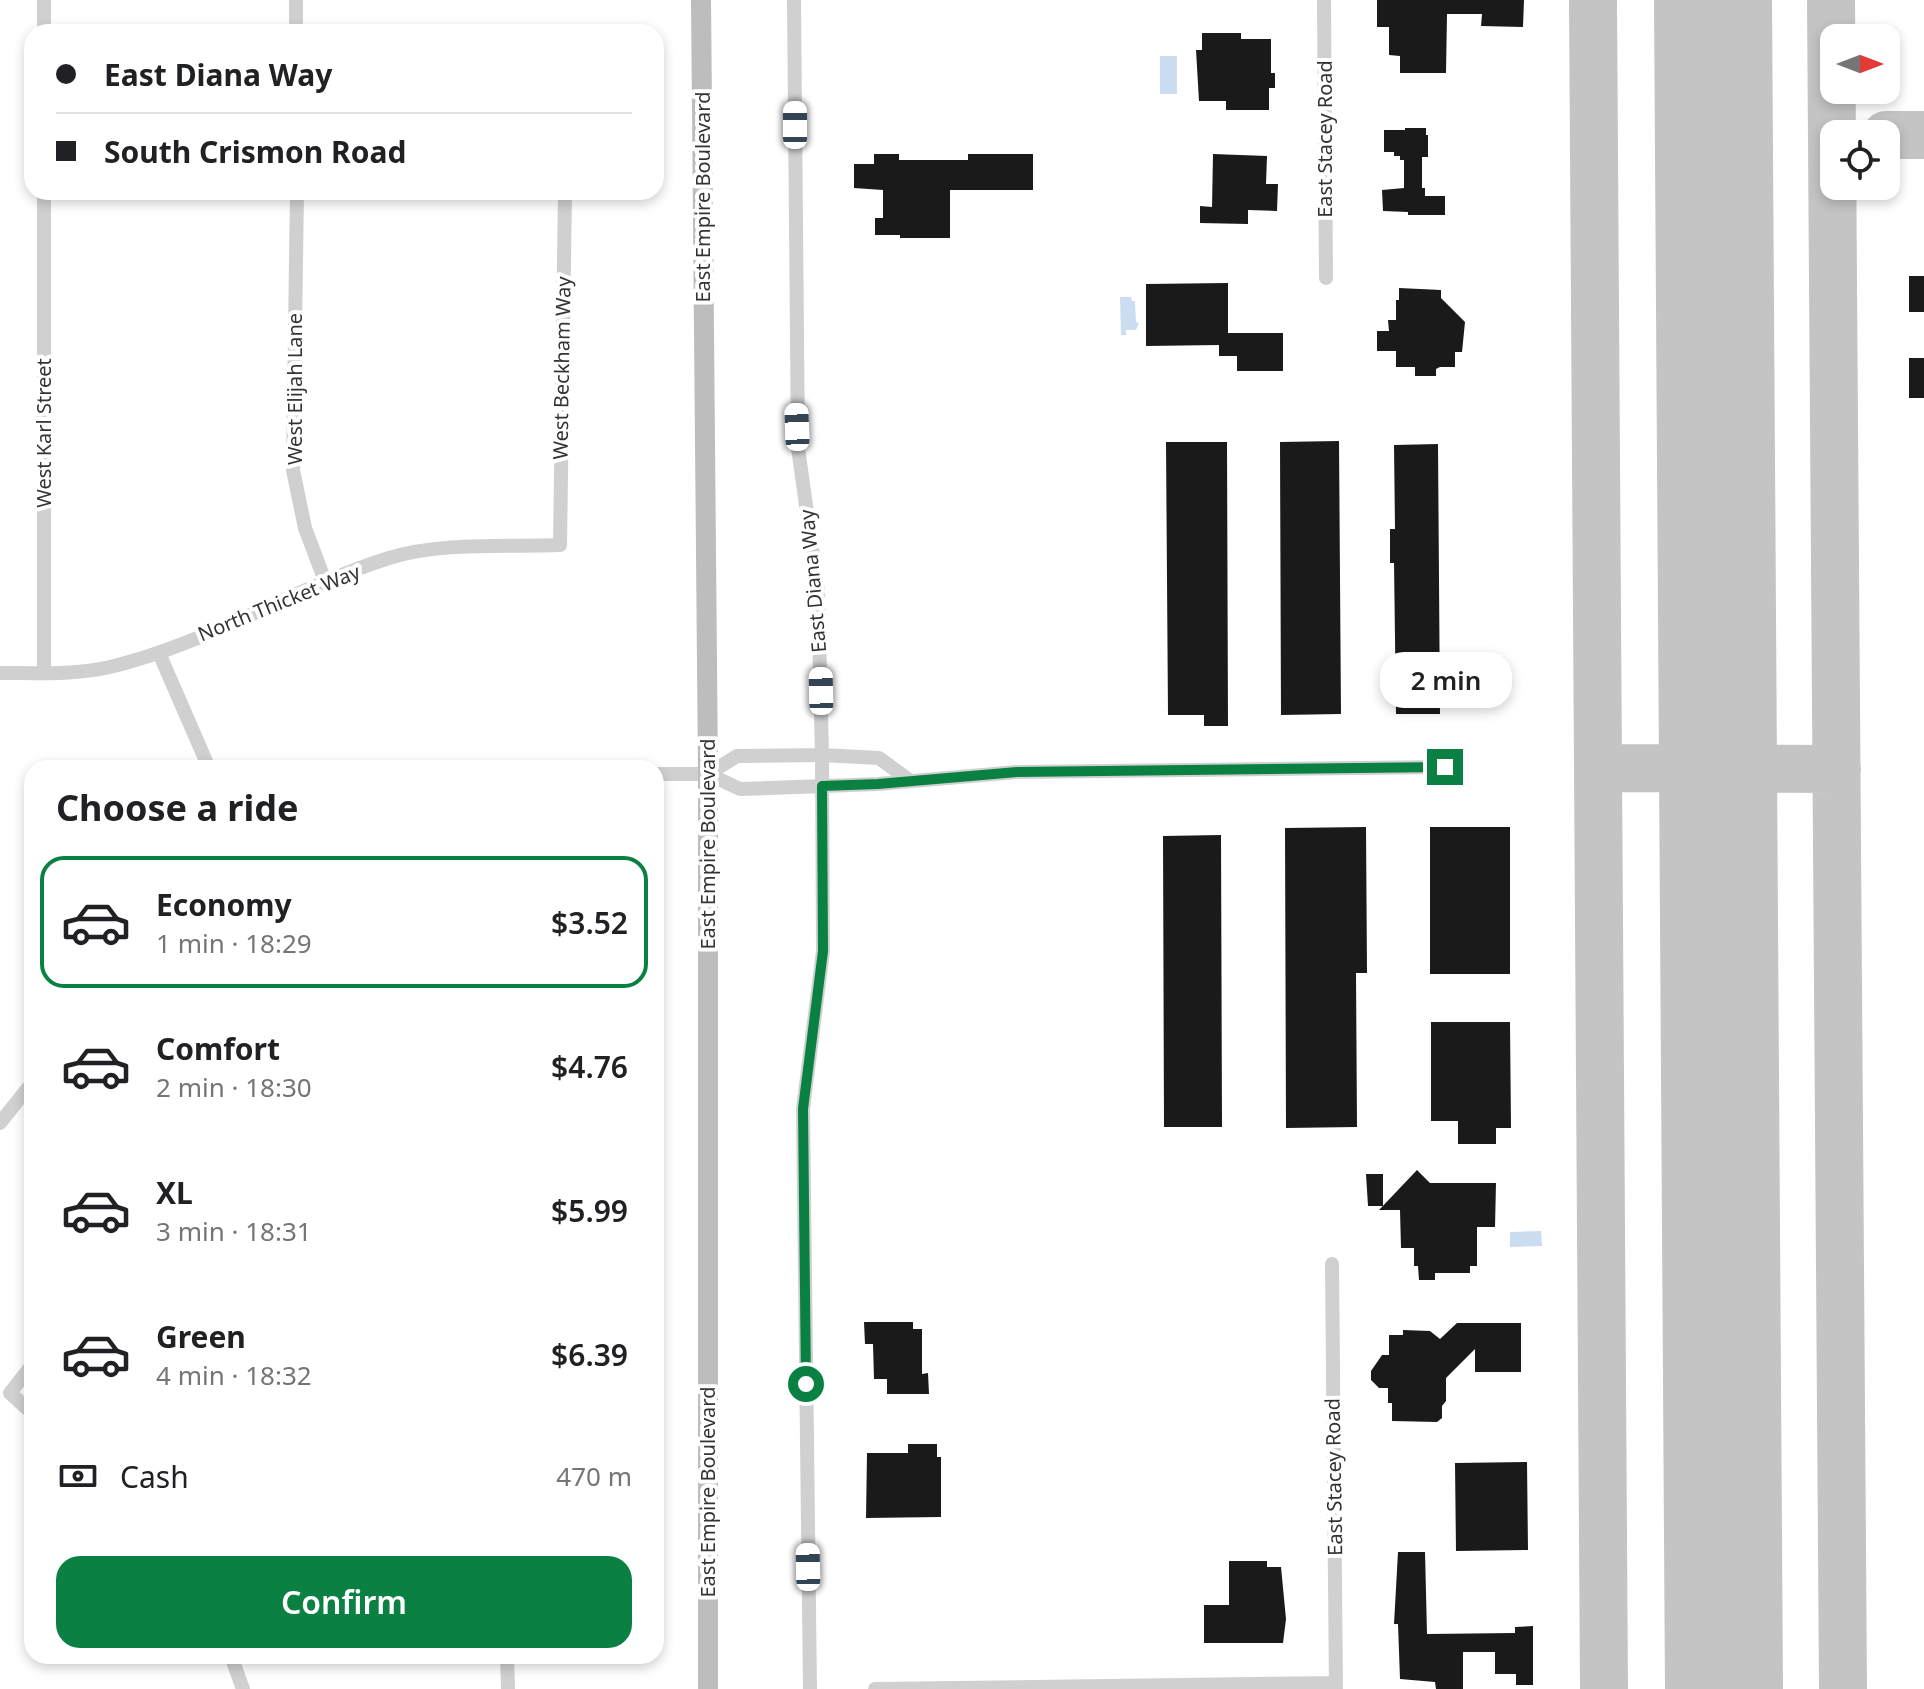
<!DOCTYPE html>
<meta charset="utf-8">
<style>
body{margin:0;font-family:"Noto Sans",sans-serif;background:#f6f6f6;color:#202124;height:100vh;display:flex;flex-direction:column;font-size:30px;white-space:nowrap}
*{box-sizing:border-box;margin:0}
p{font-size:26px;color:#757577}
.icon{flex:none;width:44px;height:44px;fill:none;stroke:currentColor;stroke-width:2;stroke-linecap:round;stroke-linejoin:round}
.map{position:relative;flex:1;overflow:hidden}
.sheet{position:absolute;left:24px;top:760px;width:640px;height:904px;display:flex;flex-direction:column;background:#fff;border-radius:24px;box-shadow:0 4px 12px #0003}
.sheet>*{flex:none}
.hud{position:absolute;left:24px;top:24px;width:640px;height:176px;border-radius:24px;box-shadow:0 4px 12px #0003;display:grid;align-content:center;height:176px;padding:0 32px;background:#fff}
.needle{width:52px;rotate:90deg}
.tools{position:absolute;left:1820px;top:24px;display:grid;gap:16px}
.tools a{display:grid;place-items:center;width:80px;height:80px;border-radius:16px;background:#fff;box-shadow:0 4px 12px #0003;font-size:40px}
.end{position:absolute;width:36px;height:36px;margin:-18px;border:10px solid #0b8043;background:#fff;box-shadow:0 0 0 4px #fff}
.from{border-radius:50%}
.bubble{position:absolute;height:56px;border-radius:24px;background:#fff;box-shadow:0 4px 12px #0003;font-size:26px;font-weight:600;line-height:56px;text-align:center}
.car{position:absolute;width:24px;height:48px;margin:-24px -12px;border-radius:10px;box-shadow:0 0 6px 2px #0007;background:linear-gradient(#fff 24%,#345 0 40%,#fff 0 76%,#345 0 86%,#fff 0)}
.hud b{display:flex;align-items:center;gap:28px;height:76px;font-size:30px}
.hud b+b{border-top:2px solid #e0e0e0}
.hud i{width:20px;height:20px;background:#202124}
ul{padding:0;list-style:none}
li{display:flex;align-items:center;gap:24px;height:132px;margin:0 16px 12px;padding:0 16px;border:4px solid transparent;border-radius:24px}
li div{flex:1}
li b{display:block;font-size:30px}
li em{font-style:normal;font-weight:600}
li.on{border-color:#0b8043}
li>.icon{width:72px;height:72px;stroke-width:1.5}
h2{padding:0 32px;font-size:36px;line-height:96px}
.pay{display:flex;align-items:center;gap:20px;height:88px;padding:0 32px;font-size:30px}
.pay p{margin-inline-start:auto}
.primary-button{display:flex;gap:16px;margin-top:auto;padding:16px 32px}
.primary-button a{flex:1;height:92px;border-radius:24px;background:#0b8043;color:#fff;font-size:32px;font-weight:600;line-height:92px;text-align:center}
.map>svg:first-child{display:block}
</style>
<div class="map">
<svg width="1924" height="1689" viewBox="0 0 1924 1689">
<rect width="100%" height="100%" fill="#fff"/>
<!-- water -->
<path fill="#ccdcf1" d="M1160 56H1177V94H1160Z
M1120 297H1131L1132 301H1135L1136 322 1139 323 1136 330H1126V335H1121Z
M1541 1231 1542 1246 1510 1247V1232Z"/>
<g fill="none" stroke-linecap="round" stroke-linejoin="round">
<!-- taxiway -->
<path stroke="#c4c4c4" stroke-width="48" d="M1593 0 1604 1689
M1831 0 1843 1689
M1886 135H1924
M1598 768 1837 769"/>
<!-- runway -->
<path stroke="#c4c4c4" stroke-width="118" d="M1713 0 1724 1689"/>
</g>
<!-- building -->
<path fill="#1a1a1a" d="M1377 0H1524L1523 27 1481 26 1482 14H1447L1446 73H1400V56L1389 55V27H1377Z
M1202 33H1241V39H1271V73H1275V88H1269V110H1226V101H1199L1196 50H1202Z
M1405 128H1426V135H1428V157H1422V188H1425V196H1445V215H1408V212L1383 211 1382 190 1404 188V160H1400V156H1394V152H1384V130H1405Z
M874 154H899V160H968V154H1033V190H950V238H900V235H875V218H883V190L854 188V164H874Z
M1213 154 1267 156 1266 184H1278L1277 211 1248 210V224L1200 223V206L1212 207Z
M1909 276H1924V312H1909Z
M1228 283V333H1283V371H1237V356H1219V345L1146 346V284Z
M1399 288 1441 290V298L1465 322 1462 352H1455V367H1440L1436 369V376H1415V367H1396V351H1377V331H1389L1388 320H1396V300H1399Z
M1909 358H1924V398H1909Z
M1339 441 1341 714 1281 715 1280 442Z
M1166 442H1227L1228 726H1204V715H1168Z
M1438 444 1440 714H1396L1394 563H1390V529H1395L1394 445Z
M1366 827 1367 973H1356L1357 1127 1286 1128 1285 828Z
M1430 827H1510V974H1430Z
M1221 835 1222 1127H1164L1163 836Z
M1431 1022H1510L1511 1128H1496V1144H1458V1121H1431Z
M1417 1170 1430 1183H1496L1495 1227H1477V1266H1470V1273H1435V1280H1419L1418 1266H1414V1248H1401L1400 1210H1379Z
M1366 1174H1383V1206H1368Z
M864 1322H913V1329H922V1374L928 1373 929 1394H887V1379H874L873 1344H865Z
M1457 1323H1521V1372H1475V1349L1446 1378V1401L1442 1406V1418L1437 1422 1392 1421V1403H1388V1388H1379L1371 1380V1371L1382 1355H1389V1335H1403V1330L1430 1331 1440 1339Z
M908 1444H937V1457H941V1517L866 1518 867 1453H908Z
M1527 1462 1528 1550 1456 1551 1455 1463Z
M1398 1552H1425L1427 1634 1515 1633V1627L1533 1626V1685H1516V1674H1495V1652H1463V1689H1436L1435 1682 1400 1679 1398 1624H1394Z
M1229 1561H1267V1567H1281L1286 1619 1283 1643H1204V1605H1229Z"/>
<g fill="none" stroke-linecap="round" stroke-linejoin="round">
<!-- street -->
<path stroke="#d0d0d0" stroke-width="14" d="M44 0V32
M296 0V32
M794 0 798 448 818 591 822 755 823 951 803 1109 810 1689
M1324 0 1326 278
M44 192V673
M297 192 293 470 305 528 325 581
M159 653 209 768
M0 673C36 673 75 675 110 667 207 644 294 588 389 558 440 542 506 547 560 545L565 192
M656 774H708L740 789 878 784 1017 772 1445 767
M708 774 737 756 822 755 879 758 909 780
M0 1123 32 1083
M1332 1264 1336 1689
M32 1365 10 1393 32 1413
M231 1656 243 1689
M507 1656 508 1689
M875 1689 1336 1683"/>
<!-- secondary -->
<path stroke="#bdbdbd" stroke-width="20" d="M701 0 708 774V1689"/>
</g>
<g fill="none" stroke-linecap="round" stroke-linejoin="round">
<!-- route -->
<path stroke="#0b8043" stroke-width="10" d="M806 1384 803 1109 823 951 822 786 878 784 1017 772 1445 767"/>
</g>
<g text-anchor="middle" stroke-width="8" stroke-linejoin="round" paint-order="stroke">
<!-- street labels -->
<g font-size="20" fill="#333" stroke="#fff">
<text transform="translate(1325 139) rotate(-90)" y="7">East Stacey Road</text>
<text transform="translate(703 197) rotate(-90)" y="7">East Empire Boulevard</text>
<text transform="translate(562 368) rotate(-89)" y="7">West Beckham Way</text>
<text transform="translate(295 389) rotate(-90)" y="7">West Elijah Lane</text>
<text transform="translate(44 433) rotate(-90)" y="7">West Karl Street</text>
<text transform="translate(813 581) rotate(-95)" y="7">East Diana Way</text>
<text transform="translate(279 603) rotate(-22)" y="7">North Thicket Way</text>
<text transform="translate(708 844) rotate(-90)" y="7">East Empire Boulevard</text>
<text transform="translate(1334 1477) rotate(-91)" y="7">East Stacey Road</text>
<text transform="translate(708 1492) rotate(-90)" y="7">East Empire Boulevard</text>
</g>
</g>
</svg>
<div class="tools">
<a><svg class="needle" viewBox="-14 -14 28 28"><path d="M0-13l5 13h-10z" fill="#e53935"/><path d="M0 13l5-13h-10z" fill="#757577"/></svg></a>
<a><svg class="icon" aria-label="locate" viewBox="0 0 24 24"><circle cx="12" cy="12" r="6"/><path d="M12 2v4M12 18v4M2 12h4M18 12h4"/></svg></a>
</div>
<i class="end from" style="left:806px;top:1384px"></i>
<i class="end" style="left:1445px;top:767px"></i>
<div class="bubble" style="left:1380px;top:652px;width:132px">2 min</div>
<i class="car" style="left:795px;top:125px;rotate:0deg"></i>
<i class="car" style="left:797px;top:427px;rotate:358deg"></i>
<i class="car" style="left:821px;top:691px;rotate:359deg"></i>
<i class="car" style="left:808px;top:1567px;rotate:359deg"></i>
<div class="hud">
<b><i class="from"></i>East Diana Way</b>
<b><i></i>South Crismon Road</b>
</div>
<section class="sheet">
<h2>Choose a ride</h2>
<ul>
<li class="on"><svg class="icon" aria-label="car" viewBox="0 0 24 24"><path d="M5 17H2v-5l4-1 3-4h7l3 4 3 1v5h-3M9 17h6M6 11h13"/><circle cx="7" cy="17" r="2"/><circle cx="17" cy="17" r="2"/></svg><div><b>Economy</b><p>1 min · 18:29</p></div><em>$3.52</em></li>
<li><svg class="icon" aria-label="car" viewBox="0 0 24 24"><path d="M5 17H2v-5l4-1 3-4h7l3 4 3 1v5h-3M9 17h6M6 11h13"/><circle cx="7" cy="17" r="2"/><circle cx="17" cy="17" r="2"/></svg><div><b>Comfort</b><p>2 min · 18:30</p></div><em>$4.76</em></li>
<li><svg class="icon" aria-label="car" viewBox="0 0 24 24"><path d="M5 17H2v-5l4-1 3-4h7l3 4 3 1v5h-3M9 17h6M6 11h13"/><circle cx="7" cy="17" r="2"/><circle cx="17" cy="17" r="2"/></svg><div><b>XL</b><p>3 min · 18:31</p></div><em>$5.99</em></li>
<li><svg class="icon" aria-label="car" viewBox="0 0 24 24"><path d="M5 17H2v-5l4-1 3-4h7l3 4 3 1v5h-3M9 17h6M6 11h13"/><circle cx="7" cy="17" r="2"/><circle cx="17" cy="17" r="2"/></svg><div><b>Green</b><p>4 min · 18:32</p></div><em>$6.39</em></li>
</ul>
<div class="pay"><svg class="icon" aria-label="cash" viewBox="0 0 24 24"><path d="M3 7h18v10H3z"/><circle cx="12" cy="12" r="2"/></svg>Cash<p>470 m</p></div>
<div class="primary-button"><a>Confirm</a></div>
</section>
</div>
